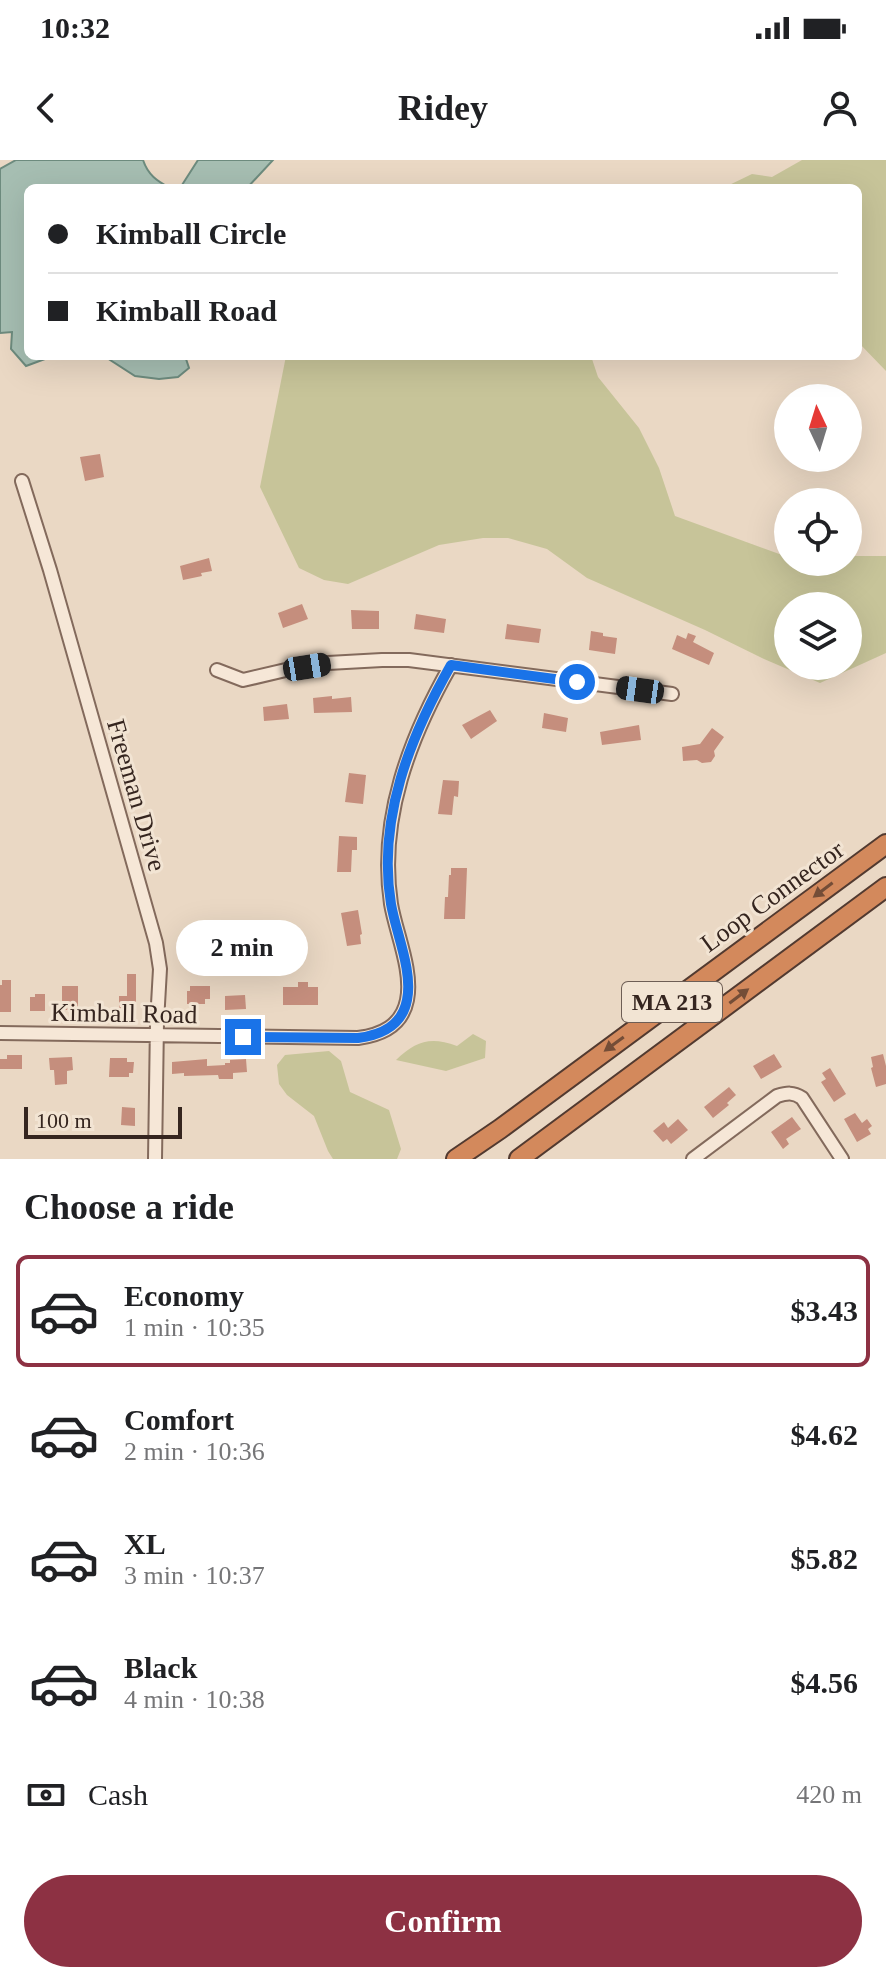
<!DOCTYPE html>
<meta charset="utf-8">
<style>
body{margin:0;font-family:"Times New Roman",serif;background:#f2f2f2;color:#202124;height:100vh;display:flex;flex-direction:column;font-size:30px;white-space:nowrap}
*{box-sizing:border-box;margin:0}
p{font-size:26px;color:#757577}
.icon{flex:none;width:44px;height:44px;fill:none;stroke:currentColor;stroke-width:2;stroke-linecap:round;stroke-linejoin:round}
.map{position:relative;height:999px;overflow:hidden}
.sheet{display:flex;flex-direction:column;background:#fff;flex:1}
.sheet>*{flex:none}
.guide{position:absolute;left:24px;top:24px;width:838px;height:176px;border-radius:12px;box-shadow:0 8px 32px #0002;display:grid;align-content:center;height:176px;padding:0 24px;background:#fff}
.needle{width:52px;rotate:356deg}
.buttons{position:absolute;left:774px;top:224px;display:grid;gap:16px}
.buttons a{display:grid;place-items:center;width:88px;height:88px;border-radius:50%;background:#fff;box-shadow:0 8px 32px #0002;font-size:40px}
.scale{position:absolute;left:24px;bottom:20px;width:158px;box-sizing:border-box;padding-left:8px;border:4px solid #35251f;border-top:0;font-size:22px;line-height:28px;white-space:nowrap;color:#35251f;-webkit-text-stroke:6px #f2e4d3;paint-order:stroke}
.end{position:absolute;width:36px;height:36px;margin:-18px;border:10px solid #1a73e8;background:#fff;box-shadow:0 0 0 4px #fff}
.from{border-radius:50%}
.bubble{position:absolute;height:56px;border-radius:28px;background:#fff;box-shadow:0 8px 32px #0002;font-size:26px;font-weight:800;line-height:56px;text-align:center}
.car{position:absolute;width:24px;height:48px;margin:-24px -12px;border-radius:10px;box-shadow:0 0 6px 2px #0007;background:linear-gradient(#222 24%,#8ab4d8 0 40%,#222 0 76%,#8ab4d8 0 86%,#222 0)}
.guide b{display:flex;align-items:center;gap:28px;height:76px;font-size:30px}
.guide b+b{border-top:2px solid #e0e0e0}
.guide i{width:20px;height:20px;background:#202124}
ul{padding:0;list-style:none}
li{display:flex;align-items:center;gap:24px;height:112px;margin:0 16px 12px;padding:0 8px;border:4px solid transparent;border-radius:12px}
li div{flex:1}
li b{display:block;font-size:30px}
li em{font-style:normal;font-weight:800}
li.on{border-color:#8d3143}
li>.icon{width:72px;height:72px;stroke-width:1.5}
h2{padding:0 24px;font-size:36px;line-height:96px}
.pay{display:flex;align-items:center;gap:20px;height:88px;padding:0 24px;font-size:30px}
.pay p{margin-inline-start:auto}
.action{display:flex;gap:16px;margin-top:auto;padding:16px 24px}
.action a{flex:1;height:92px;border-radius:48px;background:#8d3143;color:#fff;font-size:32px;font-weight:800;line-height:92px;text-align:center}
.status{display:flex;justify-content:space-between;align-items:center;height:56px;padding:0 40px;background:#fff;direction:ltr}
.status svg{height:22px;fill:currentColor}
header{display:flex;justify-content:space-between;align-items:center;height:104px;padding:0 24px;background:#fff;font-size:36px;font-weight:800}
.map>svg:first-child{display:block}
</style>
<div class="status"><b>10:32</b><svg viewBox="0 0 49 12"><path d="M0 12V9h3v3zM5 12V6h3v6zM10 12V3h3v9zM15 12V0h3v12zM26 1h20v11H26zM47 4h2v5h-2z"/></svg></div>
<header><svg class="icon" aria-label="back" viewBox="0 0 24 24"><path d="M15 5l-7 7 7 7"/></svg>Ridey<svg class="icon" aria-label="person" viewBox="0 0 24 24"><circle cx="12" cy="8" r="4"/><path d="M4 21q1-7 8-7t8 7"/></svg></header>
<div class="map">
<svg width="886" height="999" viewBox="0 0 886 999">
<rect width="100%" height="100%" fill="#ead8c4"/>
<!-- green -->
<path fill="#c7c499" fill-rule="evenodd" d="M802 0H886V211L858 182V28H723L752 14 772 17Z
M286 196H591L598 217 639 268 659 308 675 356 782 395H788V402H848V396H886V493L820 523 764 499 705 470 587 418 547 389 508 378H483L439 385 348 424 324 420 299 408 260 327ZM788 446H848V506H788Z
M473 874 486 881 485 898 446 911 396 900C416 881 430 876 457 886Z
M329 891 341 901 350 932 389 950 401 989 397 999H333L328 991 314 956 287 935 279 924 277 905 285 895Z"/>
<!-- water -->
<path fill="#a6beb2" stroke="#6d8b7e" stroke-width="2" d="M16 0H143C148 15 157 21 170 28L182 25 198 0H273L247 28H28V196H53L26 206 11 189 12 172 0 173V9Z
M104 196H185L189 208 178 217 159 219 135 216Z"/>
<!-- building -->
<path fill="#c58e7d" d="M100 294 104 317 85 321 80 297Z
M209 398 212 411 201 413 202 416 183 420 180 406Z
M302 444 308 459 283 468 278 453Z
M351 450 379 451V469H352Z
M416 454 446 459 444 473 414 469Z
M507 464 541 469 539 483 505 479Z
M591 471 603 473V476L617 478 615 494 589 490Z
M688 473 696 476 693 482 714 493 709 505 672 489 677 475 686 479Z
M332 536V539L351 537 352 552 314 553 313 538Z
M287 544 289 559 264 561 263 547Z
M490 550 497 561 471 579 462 565Z
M544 553 568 558 566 572 542 568Z
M639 565 641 580 602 585 600 572Z
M712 568 724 577 714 591 715 596 711 602 702 603 697 600 683 601 682 587 700 584Z
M349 613 366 615 363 644 345 642Z
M443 620 459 621 458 637 454 636 452 655 438 654Z
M339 676 357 677V690H352L351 712H337Z
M451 708H467L465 759H444L445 737H448L449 715H451Z
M358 750 362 774 360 775 361 784 347 786 341 753Z
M225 779 226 799 215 800 214 780Z
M127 814H136V850H119V836H127Z
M2 820H11V852H0V825H2Z
M298 822H308V827H318V845H283V827H298Z
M62 826H78V847H73V850H62Z
M190 826H210V839H205V844H187V831H190Z
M35 834H45V851H30V837H35Z
M245 835 246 849 225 850V836Z
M774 894 782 907 761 919 753 906Z
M883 894 886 906V924L876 927 871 908 873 907 871 897Z
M7 895H22V909H0V899H7Z
M72 897 73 910 67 911V924L55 925 54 910H50L49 898Z
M110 898H127V902H134L133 913H129V917H109Z
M207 899V906L225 905V903H230V900L246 899 247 912 233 913V919H219L218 915 184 916V913L172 914V902Z
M830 908 846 934 834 942 821 922 826 919 822 913Z
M729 927 736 935 727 943 729 945 713 958 704 947Z
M122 947 135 948V966L121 965Z
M855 953 862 963 867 959 872 966 868 969 871 974 857 982 844 959Z
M792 957 801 969 786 979 789 984 783 989 771 972Z
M678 959 688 970 671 984 667 979 663 982 653 971 664 962 668 968Z"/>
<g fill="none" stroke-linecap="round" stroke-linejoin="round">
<defs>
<path id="minor" d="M22 321 50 410 156 783 160 809 157 862 155 999
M217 510 243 520 290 509 328 503 382 500H409L672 534
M0 873 358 878C381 875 402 866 407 840 413 811 396 773 391 744 378 659 410 577 451 505
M693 999 777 936C787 933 793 932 802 938L842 999"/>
<path id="highway" d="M456 999 500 969 886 684
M519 999 886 727"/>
</defs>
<!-- minor casing -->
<use href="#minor" stroke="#836a5c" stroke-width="16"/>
<!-- highway casing -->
<use href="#highway" stroke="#523a30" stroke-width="22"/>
<!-- minor -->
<use href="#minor" stroke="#f6e7d7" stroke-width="12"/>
<!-- highway -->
<use href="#highway" stroke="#d3895c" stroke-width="18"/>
</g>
<!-- one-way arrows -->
<defs><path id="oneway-solid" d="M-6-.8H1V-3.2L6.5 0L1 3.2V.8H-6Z" transform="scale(2)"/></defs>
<g fill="#744d37">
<use href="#oneway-solid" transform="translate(823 730) rotate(143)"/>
<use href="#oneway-solid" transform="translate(739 836) rotate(-37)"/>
<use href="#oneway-solid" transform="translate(614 884) rotate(144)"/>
</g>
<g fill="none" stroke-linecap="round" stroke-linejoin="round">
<!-- route -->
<path stroke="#1a73e8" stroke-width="10" d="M243 877 358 878C381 875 402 866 407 840 413 811 396 773 391 744 377 659 410 577 451 505L577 522"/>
</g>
<g text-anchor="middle" stroke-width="6" stroke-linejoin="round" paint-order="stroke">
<!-- shield labels -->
<rect fill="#f2e4d3" stroke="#6e5e55" stroke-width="2" x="622" y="822" width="100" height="40" rx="6"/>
<g font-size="24" font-weight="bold" fill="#35251f">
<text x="672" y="850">MA 213</text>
</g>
<!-- street labels -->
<g font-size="26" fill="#35251f" stroke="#f2e4d3">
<text transform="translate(137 635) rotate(74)" y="9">Freeman Drive</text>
<text transform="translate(772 736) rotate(-36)" y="9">Loop Connector</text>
<text transform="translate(124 853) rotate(1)" y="9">Kimball Road</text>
</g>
</g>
</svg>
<div class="buttons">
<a><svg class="needle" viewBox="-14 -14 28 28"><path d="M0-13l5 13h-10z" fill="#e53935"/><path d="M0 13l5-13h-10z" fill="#757577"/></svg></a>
<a><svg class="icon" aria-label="locate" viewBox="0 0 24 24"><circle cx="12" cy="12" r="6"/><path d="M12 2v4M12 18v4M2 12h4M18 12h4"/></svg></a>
<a><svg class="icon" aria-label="layers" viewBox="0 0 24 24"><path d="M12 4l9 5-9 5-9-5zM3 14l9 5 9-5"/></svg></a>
</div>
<div class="scale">100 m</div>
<i class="end from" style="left:577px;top:522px"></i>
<i class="end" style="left:243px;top:877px"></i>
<div class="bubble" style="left:176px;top:760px;width:132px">2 min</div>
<i class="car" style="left:307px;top:507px;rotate:81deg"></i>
<i class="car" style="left:640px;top:530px;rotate:278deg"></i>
<div class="guide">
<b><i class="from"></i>Kimball Circle</b>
<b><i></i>Kimball Road</b>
</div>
</div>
<section class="sheet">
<h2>Choose a ride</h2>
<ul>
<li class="on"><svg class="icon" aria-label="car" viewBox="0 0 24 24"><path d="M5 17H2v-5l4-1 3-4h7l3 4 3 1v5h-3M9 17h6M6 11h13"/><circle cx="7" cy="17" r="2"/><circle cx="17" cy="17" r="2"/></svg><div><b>Economy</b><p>1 min · 10:35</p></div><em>$3.43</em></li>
<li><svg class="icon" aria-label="car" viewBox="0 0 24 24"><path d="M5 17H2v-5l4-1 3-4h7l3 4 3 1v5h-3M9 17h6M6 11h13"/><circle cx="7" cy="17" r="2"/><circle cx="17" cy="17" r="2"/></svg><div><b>Comfort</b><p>2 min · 10:36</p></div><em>$4.62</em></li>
<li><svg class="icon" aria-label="car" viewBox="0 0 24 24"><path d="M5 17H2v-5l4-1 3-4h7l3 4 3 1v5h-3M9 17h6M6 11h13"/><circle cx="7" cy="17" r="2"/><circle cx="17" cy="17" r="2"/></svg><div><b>XL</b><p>3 min · 10:37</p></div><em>$5.82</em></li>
<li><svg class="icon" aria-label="car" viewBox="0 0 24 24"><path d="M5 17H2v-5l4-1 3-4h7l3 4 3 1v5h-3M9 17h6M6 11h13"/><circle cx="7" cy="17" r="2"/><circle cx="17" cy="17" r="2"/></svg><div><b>Black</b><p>4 min · 10:38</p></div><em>$4.56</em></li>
</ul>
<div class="pay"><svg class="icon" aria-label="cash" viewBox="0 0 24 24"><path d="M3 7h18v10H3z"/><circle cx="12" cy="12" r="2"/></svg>Cash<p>420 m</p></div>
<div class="action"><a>Confirm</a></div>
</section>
